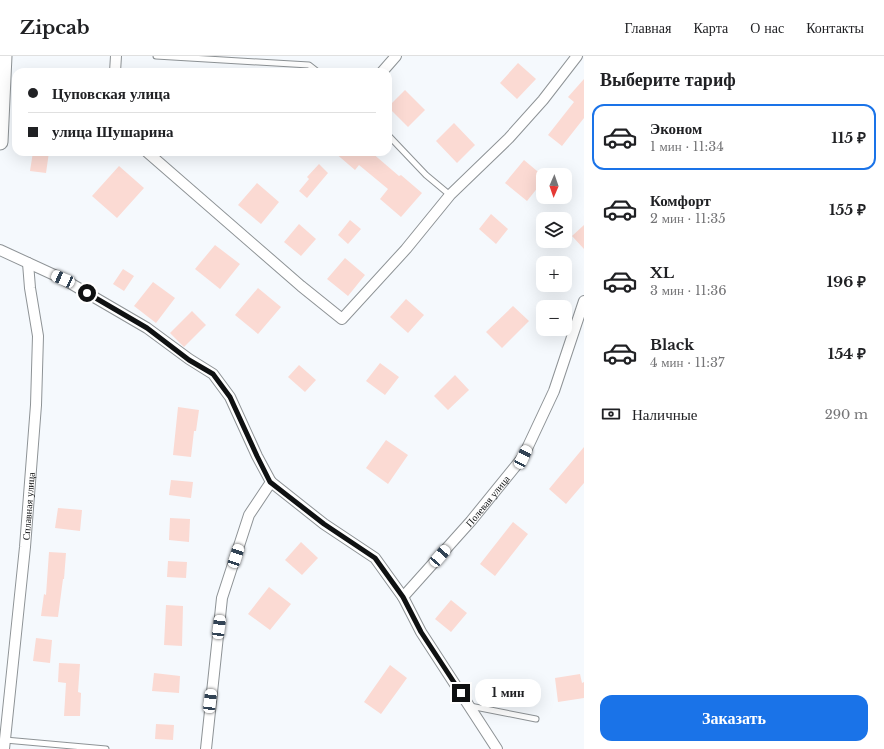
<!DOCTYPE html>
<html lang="ru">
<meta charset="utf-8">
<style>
body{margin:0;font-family:"Libre Baskerville",serif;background:#f2f2f2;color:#202124;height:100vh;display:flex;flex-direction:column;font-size:15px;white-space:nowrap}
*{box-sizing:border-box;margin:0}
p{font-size:13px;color:#757577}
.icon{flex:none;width:22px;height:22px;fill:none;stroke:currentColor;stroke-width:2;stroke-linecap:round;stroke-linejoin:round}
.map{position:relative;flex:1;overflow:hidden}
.panel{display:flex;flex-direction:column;background:#fff;width:300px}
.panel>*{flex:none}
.guide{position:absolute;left:12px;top:12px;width:380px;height:88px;border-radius:12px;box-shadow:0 4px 16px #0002;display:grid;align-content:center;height:88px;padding:0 16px;background:#fff}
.needle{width:26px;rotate:182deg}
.tools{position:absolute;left:536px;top:112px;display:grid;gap:8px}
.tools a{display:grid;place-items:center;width:36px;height:36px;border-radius:8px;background:#fff;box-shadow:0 4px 16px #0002;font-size:20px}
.end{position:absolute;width:18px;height:18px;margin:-9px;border:5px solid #0f1112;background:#fff;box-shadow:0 0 0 2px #fff}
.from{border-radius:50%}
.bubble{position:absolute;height:28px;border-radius:12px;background:#fff;box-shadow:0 4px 16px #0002;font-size:13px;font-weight:700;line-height:28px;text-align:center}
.car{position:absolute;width:12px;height:24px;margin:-12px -6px;border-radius:5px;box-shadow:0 0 3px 1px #0007;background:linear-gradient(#fff 24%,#345 0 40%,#fff 0 76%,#345 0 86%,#fff 0)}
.guide b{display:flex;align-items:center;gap:14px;height:38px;font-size:15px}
.guide b+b{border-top:1px solid #e0e0e0}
.guide i{width:10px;height:10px;background:#202124}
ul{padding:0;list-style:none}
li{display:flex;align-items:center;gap:12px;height:66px;margin:0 8px 6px;padding:0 8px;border:2px solid transparent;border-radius:12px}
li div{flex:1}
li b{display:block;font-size:15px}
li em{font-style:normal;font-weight:700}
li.on{border-color:#1a73e8}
li>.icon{width:36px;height:36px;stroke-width:1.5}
h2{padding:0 16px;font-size:18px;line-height:48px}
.pay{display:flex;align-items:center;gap:10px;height:44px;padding:0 16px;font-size:15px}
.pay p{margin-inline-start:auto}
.action{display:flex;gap:8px;margin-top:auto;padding:8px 16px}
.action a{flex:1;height:46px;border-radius:12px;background:#1a73e8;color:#fff;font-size:16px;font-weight:700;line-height:46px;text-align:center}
header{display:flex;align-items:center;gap:24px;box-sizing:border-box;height:56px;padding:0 20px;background:#fff;border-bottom:1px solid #e0e0e0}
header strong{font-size:19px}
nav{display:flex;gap:22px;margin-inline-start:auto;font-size:14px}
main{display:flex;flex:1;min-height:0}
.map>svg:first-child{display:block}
</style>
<header>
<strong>Zipcab</strong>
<nav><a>Главная</a><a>Карта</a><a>О нас</a><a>Контакты</a></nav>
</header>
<main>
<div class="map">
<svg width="584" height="693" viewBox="0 0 584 693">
<rect width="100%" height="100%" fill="#f5f9fd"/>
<!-- building -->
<path fill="#fbdad3" d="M518 7 536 23 517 43 500 27Z
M584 23V62L562 90 548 79 574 46 568 41Z
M405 34 425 54 408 71 388 51Z
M454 67 475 89 457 107 436 85Z
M33 96H49L46 117 30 115Z
M334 96H371L399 120 401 119 422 137 401 161 380 143 388 133 359 109 355 114Z
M524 104 543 120V125L527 145 505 127Z
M319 108 328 117 307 142 299 135 309 123 307 121Z
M119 110 144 132 117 162 92 140Z
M257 127 279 146 261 168 238 149Z
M491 158 508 173 496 188 479 173Z
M350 164 361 173 348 188 338 179Z
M299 168 316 183 301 200 284 186Z
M584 169V193L572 180Z
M215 189 240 208 220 233 195 213Z
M345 202 365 219 348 240 327 223Z
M123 213 134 220 124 235 113 228Z
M153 226 175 242 156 267 134 250Z
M258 232 281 251 258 278 235 259Z
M406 243 424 259 408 277 390 261Z
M513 250 529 265 502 292 486 276Z
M192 255 206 269 184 291 170 277Z
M380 307 399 321 385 339 366 325Z
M299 309 316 324 305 336 288 321Z
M455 319 469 334 448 354 434 340Z
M178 351 199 354 196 375H194L191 401 173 399Z
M386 384 408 399 388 428 366 412Z
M584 391V427L566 448 549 433Z
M171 424 193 426 191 442 169 439Z
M58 452 82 454 80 475 55 472Z
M170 462 190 463 189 486 169 484Z
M513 466 528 478 495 520 480 508Z
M301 486 318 502 302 519 285 504Z
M49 496 66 497 64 523H63L58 561 41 560 44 538 46 539Z
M168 505 187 506 186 522 167 521Z
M269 531 291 548 270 574 248 558Z
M451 544 467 557 451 576 435 563Z
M166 549 183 550 182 590 164 589Z
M36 582 52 584 50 607 33 605Z
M59 607 80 608 78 636 81 637 80 660H64L66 627 58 626Z
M390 609 407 622 381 658 364 646Z
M154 617 180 620 179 637 152 635Z
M580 618 582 627 584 626V642L558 646 555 622Z
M156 668 174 669 173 684 155 683Z"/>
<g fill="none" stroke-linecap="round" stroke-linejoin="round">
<defs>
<path id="service" d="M156 0 309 9 318 16
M388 79 426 119 450 139
M470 650 536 663
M5 684 106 693"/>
<g id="minor">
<path d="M115 16 116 0"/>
<path d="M382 16 396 0"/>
<path d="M147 96 301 230 342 263 406 193 450 139 509 82 543 44 577 0"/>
<path d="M0 194 63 223 147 272 189 303 213 318 230 341 257 400 271 426 249 459 222 542 206 693"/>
<path d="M271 426 324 468 375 502 403 541 421 576 497 693"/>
<path id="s1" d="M403 541 471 465 523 401 554 335 584 245"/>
<path id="s2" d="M4 693 25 491 36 349 38 280 30 232 28 207"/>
</g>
<path id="secondary" d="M0 86 4 0"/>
</defs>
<!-- service casing -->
<use href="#service" stroke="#8e9396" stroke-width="7"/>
<!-- minor casing -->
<use href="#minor" stroke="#8e9396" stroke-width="12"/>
<!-- secondary casing -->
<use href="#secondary" stroke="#8e9396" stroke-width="17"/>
<!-- service -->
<use href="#service" stroke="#fff" stroke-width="5"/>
<!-- minor -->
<use href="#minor" stroke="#fff" stroke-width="10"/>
<!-- secondary -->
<use href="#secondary" stroke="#fff" stroke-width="15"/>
</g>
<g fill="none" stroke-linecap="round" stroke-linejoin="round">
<!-- route -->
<path stroke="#0f1112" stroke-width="5" d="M87 237 147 272 189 304 213 318 230 341 257 400 270 426 324 468 375 502 403 541 421 576 461 637"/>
</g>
<g text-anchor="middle" stroke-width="3" stroke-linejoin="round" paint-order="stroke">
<!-- street labels -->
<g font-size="10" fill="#0f1112" stroke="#fff">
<text dy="4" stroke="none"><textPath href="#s1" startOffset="128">Полевая улица</textPath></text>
<text dy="4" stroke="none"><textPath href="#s2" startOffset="244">Сплавная улица</textPath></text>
</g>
</g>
</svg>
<div class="tools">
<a><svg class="needle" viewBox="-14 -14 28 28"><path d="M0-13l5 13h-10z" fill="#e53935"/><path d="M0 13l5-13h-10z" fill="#757577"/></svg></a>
<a><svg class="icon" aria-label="layers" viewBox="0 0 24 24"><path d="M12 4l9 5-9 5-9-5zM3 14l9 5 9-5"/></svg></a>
<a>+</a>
<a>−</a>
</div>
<i class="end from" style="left:87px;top:237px"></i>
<i class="end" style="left:461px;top:637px"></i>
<div class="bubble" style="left:475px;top:623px;width:66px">1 мин</div>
<i class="car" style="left:63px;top:223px;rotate:294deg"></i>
<i class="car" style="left:523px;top:401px;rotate:26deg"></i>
<i class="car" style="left:236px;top:500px;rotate:18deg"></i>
<i class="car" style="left:440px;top:500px;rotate:41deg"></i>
<i class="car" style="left:219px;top:571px;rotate:7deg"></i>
<i class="car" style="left:210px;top:645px;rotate:7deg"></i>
<div class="guide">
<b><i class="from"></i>Цуповская улица</b>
<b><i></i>улица Шушарина</b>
</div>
</div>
<section class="panel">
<h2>Выберите тариф</h2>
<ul>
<li class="on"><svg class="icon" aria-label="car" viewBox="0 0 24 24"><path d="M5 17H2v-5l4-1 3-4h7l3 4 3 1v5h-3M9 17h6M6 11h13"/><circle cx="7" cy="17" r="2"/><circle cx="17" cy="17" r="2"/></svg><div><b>Эконом</b><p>1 мин · 11:34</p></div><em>115 ₽</em></li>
<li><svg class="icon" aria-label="car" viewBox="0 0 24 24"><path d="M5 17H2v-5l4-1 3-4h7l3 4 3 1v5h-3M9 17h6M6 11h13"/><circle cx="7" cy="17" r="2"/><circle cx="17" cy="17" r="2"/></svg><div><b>Комфорт</b><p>2 мин · 11:35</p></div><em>155 ₽</em></li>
<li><svg class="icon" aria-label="car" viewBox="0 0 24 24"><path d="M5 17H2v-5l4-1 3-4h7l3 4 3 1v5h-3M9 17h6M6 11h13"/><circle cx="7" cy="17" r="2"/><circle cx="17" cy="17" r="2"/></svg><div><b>XL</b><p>3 мин · 11:36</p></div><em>196 ₽</em></li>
<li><svg class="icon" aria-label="car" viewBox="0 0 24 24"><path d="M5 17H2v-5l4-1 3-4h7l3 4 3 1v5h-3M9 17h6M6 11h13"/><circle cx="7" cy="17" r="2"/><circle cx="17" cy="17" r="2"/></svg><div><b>Black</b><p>4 мин · 11:37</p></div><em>154 ₽</em></li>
</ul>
<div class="pay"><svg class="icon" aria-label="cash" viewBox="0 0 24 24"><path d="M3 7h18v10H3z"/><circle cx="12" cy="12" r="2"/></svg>Наличные<p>290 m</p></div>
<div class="action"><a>Заказать</a></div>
</section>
</main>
